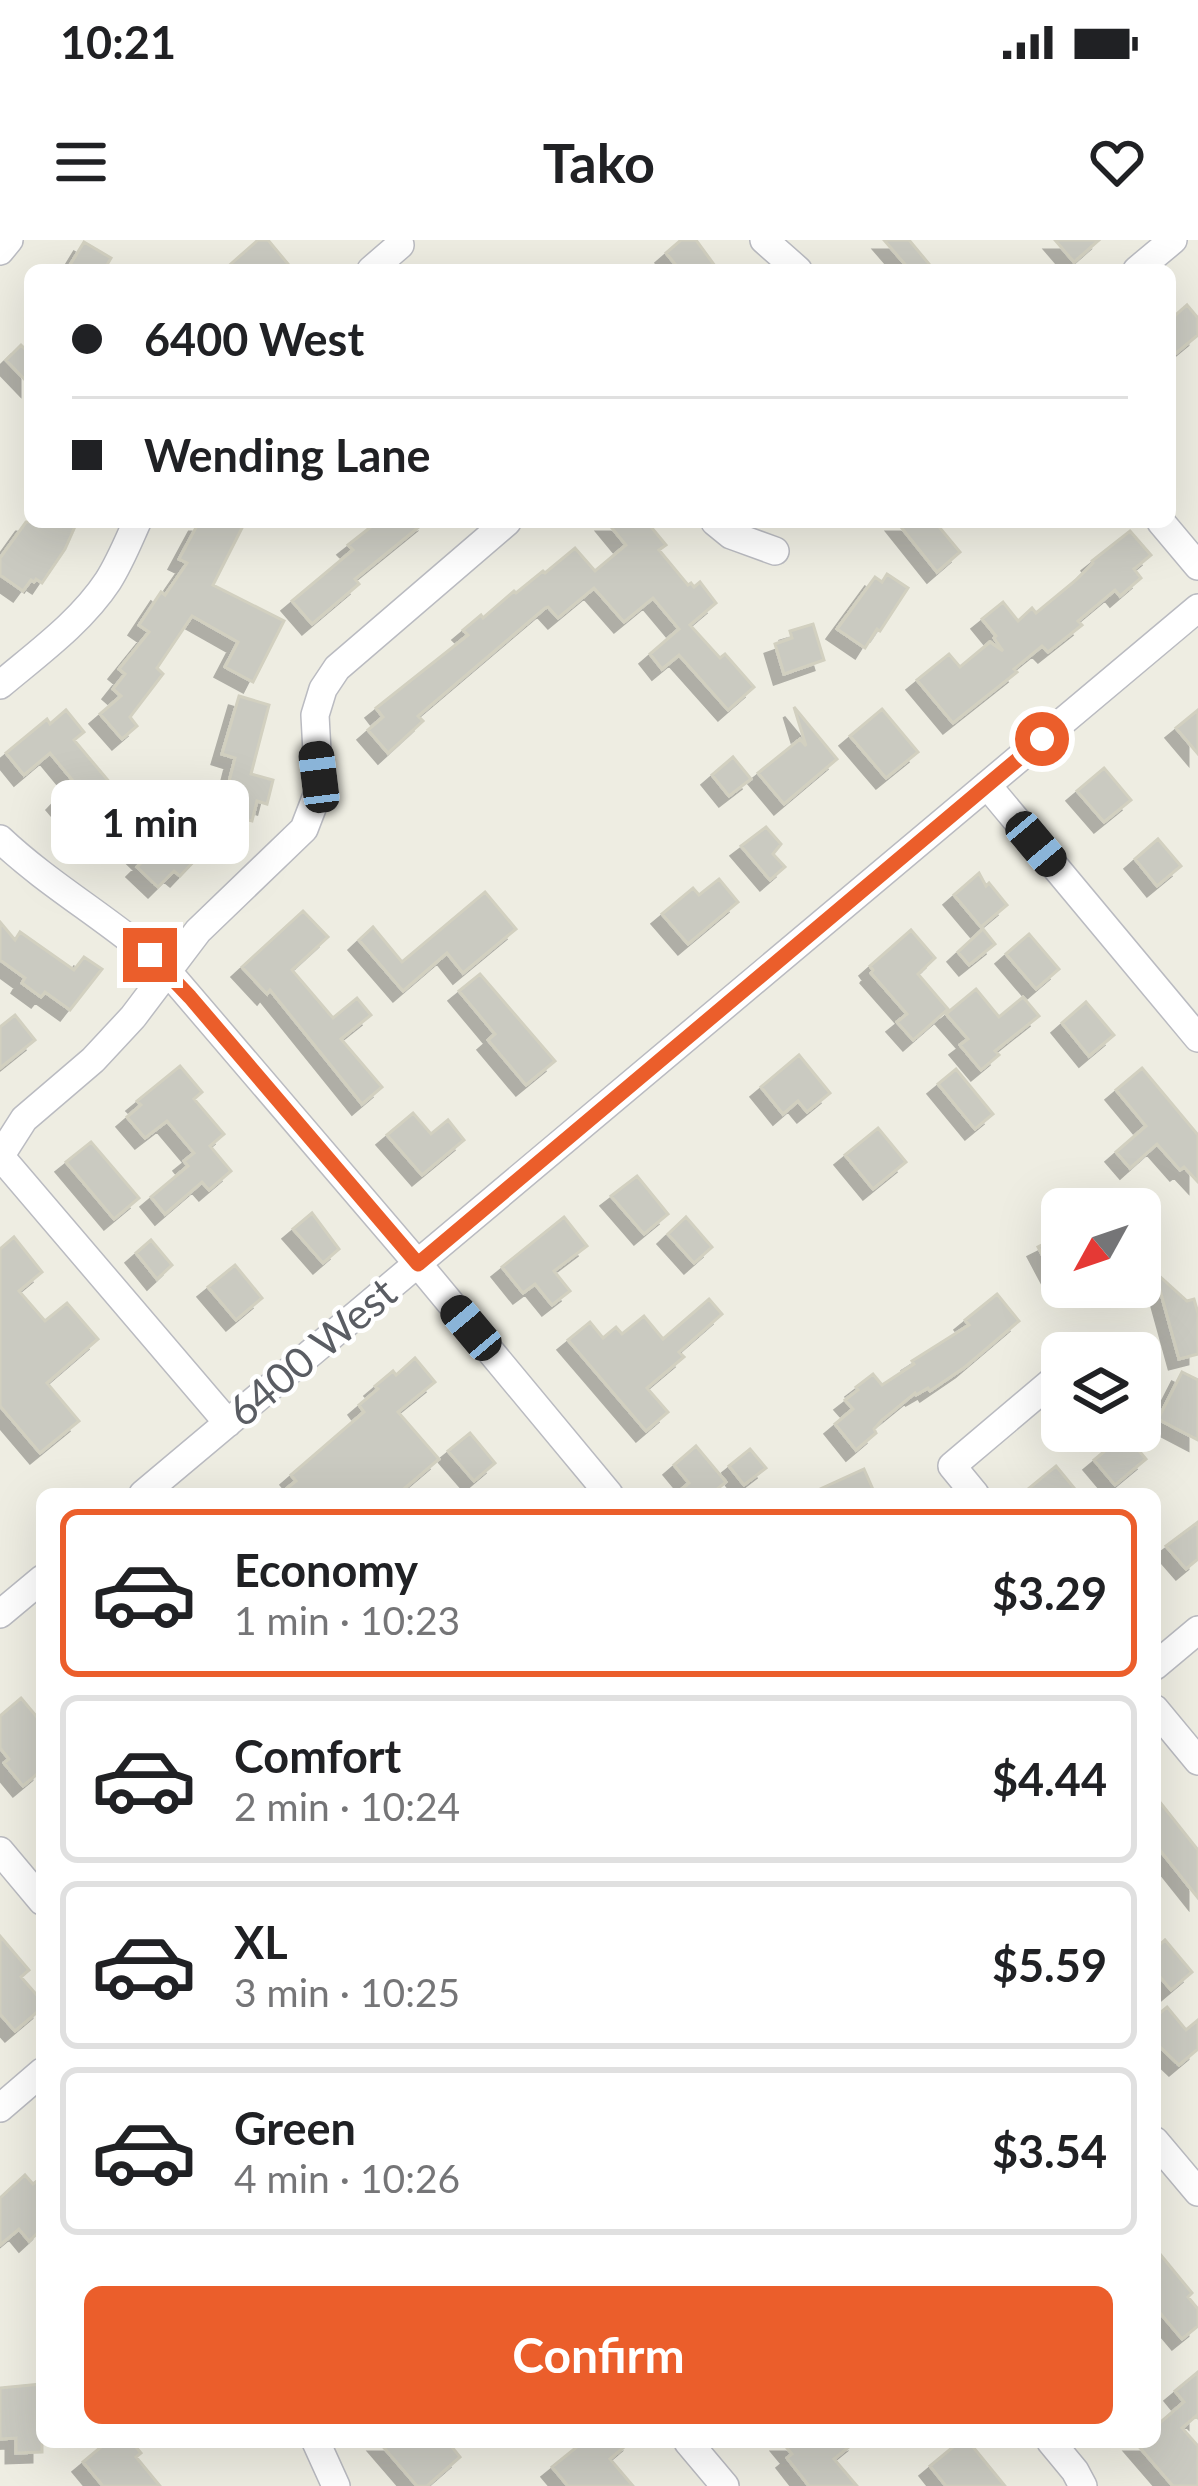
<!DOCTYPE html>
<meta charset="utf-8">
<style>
body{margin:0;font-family:Lato,sans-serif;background:#f2f2f2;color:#202124;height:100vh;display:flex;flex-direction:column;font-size:45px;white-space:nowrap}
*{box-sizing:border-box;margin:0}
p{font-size:39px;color:#757577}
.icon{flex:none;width:66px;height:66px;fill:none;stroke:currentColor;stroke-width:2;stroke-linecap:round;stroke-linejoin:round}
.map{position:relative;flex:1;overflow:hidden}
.sheet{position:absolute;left:36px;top:1248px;width:1125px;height:960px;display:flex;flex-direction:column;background:#fff;border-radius:18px;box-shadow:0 12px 48px #0002}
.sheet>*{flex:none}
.hud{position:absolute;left:24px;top:24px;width:1152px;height:264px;border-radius:18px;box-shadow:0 12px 48px #0002;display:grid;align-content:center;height:264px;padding:0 48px;background:#fff}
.needle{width:78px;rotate:230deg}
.tools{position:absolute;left:1041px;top:948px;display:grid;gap:24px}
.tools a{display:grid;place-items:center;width:120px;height:120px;border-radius:18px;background:#fff;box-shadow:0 12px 48px #0002;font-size:60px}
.end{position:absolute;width:54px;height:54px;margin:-27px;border:15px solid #eb5e2b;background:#fff;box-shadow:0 0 0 6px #fff}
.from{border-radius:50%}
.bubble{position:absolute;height:84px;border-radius:18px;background:#fff;box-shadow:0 12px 48px #0002;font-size:39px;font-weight:700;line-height:84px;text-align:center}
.car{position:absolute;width:36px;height:72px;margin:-36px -18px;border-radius:15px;box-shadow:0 0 9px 3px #0007;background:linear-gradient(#222 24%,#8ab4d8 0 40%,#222 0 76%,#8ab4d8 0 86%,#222 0)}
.hud b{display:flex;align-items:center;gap:42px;height:114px;font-size:45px}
.hud b+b{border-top:3px solid #e0e0e0}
.hud i{width:30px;height:30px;background:#202124}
ul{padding:21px 0 0;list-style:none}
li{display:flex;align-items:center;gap:36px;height:168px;margin:0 24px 18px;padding:0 24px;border:6px solid #e0e0e0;border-radius:18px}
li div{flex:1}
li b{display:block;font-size:45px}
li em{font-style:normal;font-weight:700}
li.on{border-color:#eb5e2b}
li>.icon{width:108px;height:108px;stroke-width:1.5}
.button{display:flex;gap:24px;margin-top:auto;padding:24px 48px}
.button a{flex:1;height:138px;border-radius:18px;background:#eb5e2b;color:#fff;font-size:48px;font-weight:700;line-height:138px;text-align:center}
.status{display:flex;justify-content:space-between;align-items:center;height:84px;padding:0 60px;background:#fff;direction:ltr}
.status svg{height:33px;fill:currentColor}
header{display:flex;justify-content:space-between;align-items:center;height:156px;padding:0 48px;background:#fff;font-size:54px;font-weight:700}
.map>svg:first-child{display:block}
</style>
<div class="status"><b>10:21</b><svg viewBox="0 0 49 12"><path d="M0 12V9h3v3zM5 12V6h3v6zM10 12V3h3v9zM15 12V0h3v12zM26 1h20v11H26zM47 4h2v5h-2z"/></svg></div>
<header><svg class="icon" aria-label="menu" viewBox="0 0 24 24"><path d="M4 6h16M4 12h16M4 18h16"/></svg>Tako<svg class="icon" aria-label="heart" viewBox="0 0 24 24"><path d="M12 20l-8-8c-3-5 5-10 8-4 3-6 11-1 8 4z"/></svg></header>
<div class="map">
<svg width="1198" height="2246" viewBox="0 0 1198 2246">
<defs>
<filter id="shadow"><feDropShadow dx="-10" dy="10" stdDeviation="0" flood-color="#0004"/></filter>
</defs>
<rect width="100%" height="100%" fill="#eeede2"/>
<!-- building -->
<path fill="#cacac1" stroke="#d2d0c0" stroke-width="3" filter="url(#shadow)" d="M258 0H268L293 30H224Z
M681 0H696L718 30H680L666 13Z
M884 0H909L934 30H910Z
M1055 0H1099L1074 22Z
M84 2 111 18 104 30H67Z
M1187 65 1198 78V95L1170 118V80Z
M21 105 30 114V145L6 120Z
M26 282H77L65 309 42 343 36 339 34 342 31 340 23 351 0 335V318Z
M199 282H245L213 345 284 381 253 442 225 427 238 402 192 376 157 428 163 434 130 477 137 486 122 499 100 474 121 456 113 449 125 434 119 429 149 392 139 385 161 352 165 355 187 323 179 319Z
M377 282H425L355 339 359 344 312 384 292 361 353 310 348 305Z
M607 282H647L666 305 659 310 688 345 691 343 694 347 700 342 716 363 690 385 720 418 725 414 754 447 728 470 679 415 662 429 650 414 679 389 653 358 624 382 594 348 558 378 548 367 545 368 418 476 423 481 388 513 368 490 383 477 376 468 468 395 463 390 481 375 483 378 514 351 516 353 543 331 545 333 575 308 595 331 626 305Z
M897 282H935L960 312 937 332Z
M1130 291 1151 315 1134 329 1141 338 1120 356 1115 350 1078 381 1082 385 1048 412 1042 406 1014 429 1017 432 953 483 917 440 949 414 960 427 990 402 1003 411 994 398 996 396 982 379 1003 362 1018 381 1032 368 1036 373 1076 340 1093 323 1092 321Z
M887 334 908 348 880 391 877 389 865 408 837 389 875 337 882 342Z
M813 384 824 420 784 434 775 404 792 398 790 391Z
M239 456 269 465 251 534 273 540 267 564 257 561 252 581 236 577 180 636 174 631 158 647 137 627 144 620 115 592 103 602 99 597 96 599 78 577 74 580 57 560 74 542 50 513 24 535 6 513 47 479 50 484 66 470 84 492 74 500 138 576 150 561 157 567 171 553 216 593 235 518 222 514Z
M794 467 837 519 784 564 758 533 800 499 806 506Z
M882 469 918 512 886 538 850 496Z
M1198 470V514L1176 488Z
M733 517 751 539 729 556 712 535Z
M1104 528 1131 560 1104 582 1077 551Z
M766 587 781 604 773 614 785 627 770 640 741 606Z
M1158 599 1181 626 1157 646 1135 619Z
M979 633 986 646 989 643 1007 665 981 687 954 655Z
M719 639 738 662 688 704 662 674 693 648 699 655Z
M485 652 516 689 463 733 447 713 403 751 359 700 373 687 402 722Z
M303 671 328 697 292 730 333 778 357 758 371 775 341 799 382 847 362 864 270 750 267 754 242 727Z
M0 682 15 700 20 692 74 730 84 717 102 729 70 770 45 752 41 757 22 743 25 738 0 720Z
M983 689 995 704 969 725 958 712Z
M911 690 935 718 918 734 948 769 913 800 897 782 907 774 871 733 873 730 870 726Z
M1029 694 1059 729 1036 749 1006 714Z
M480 734 555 821 526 845 488 800 495 794 459 751Z
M976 749 999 777 1023 757 1039 776 995 811 999 815 981 830 960 805 968 799 946 774Z
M1086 762 1114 795 1089 816 1062 783Z
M15 775 35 800 0 828V787Z
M799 815 830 853 807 872 798 861 783 874 761 847Z
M180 826 202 852 194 859 224 894 210 906 231 931 209 950 202 942 165 974 151 957 188 926 184 921 194 913 167 881 145 898 127 877 141 865 137 861Z
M1142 828 1198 895V942L1184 927 1180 930 1157 904 1130 928 1116 912 1146 886 1116 850Z
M956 829 993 874 975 889 938 844Z
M413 873 431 894 448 880 464 900 422 935 387 895Z
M878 888 906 922 873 949 845 915Z
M91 902 139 958 114 979 66 922Z
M637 936 668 974 644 994 611 956Z
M312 973 339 1009 323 1023 293 989Z
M564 977 587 1006 554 1031 570 1051 552 1065 535 1044 523 1053 502 1027Z
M686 977 712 1007 694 1023 668 994Z
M1062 995V1052L1038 1007Z
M14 997 42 1032 19 1051 45 1081 67 1063 98 1099 47 1143 79 1181 40 1213 0 1166V1009Z
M151 1000 172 1025 157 1039 136 1013Z
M235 1025 262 1058 236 1080 208 1047Z
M1155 1032 1187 1061 1194 1059 1198 1073V1114L1179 1119Z
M997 1054 1019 1081 965 1127 930 1151 928 1148 916 1155 915 1153 882 1180 874 1189 876 1193 856 1210 835 1184 853 1169 845 1160 858 1150 856 1147 873 1134 882 1145 914 1124 912 1121 969 1085 965 1080Z
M709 1059 722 1074 679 1112 684 1117 647 1148 668 1172 646 1191 568 1100 590 1082 603 1098 616 1087 622 1094 644 1076 663 1099Z
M415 1118 435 1142 398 1172 439 1219 398 1254H280L296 1241 291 1235 364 1172 359 1165 378 1149 375 1146 393 1131 396 1135Z
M1182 1132 1198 1140V1200L1158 1179Z
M470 1193 495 1223 474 1241 448 1211Z
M1125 1194 1146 1219 1115 1245 1094 1220Z
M696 1206 726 1242 711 1254H676L689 1243 674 1225Z
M750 1209 766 1228 744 1245 729 1226Z
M1056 1226 1079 1254H1022Z
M864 1229 875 1254H809Z
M1198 1282V1319L1186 1329 1166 1306Z
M21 1458 42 1483V1530L23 1546 4 1523 9 1519 0 1508V1476Z
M1155 1556 1198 1610V1658L1155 1604Z
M0 1696 29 1730 21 1737 42 1761V1768L15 1791 0 1774Z
M1165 1700 1192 1732 1171 1750 1155 1731V1709Z
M1167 1767 1186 1790 1198 1780V1809L1179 1825 1155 1802V1777Z
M25 1935 33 1944 42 1937V1989L29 2001 19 1989 0 2005V1958Z
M1155 2008 1192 2053 1188 2057 1198 2069V2086L1182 2099 1155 2067Z
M1198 2132V2178L1196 2176 1182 2188 1198 2206V2246H1173L1135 2202H1155V2187L1184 2162 1175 2151Z
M42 2144V2212L16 2213V2198L0 2199V2148Z
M107 2202H132L141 2213 136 2217 160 2246H103L83 2222Z
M379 2202H448L460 2217 427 2246H417Z
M583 2202H630L610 2219 633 2246H568L552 2227Z
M782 2202H855L834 2219 857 2246H809L787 2218 792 2214Z
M959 2202H969L1005 2246H946L930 2226Z"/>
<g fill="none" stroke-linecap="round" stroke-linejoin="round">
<defs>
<path id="minor" d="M764 0 798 30
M0 11 9 0
M371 30 400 5
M1137 30 1173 0
M715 282 731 295 775 311
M1161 282 1198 326
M0 445C38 413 81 382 108 341 120 322 128 302 137 282
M987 545 1198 798
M0 599C53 649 117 683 169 733L418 1024 609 1254
M1 915 24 879 93 820 133 777 198 691 304 589 319 550 315 475 323 449 337 428 507 282
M0 916 228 1183
M143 1254 1198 368
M975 1254 952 1226 1062 1133
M0 1374 42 1339
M1155 1426 1198 1390
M1155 1469 1198 1521
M0 1611 42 1661
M0 1868 42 1832
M1155 1901 1198 1952
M316 2202 336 2246
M688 2202 725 2246
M1051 2202 1075 2231 1083 2246"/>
</defs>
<!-- minor casing -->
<use href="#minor" stroke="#babbc1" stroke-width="30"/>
<!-- minor -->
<use href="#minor" stroke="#fff" stroke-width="27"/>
</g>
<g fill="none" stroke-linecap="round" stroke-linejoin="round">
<!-- route -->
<path stroke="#eb5e2b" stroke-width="15" d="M150 715 190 757 418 1024 1042 499"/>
</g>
<g text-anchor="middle" stroke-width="9" stroke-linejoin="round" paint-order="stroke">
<!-- street labels -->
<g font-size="42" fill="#5a5d63" stroke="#fff">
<text transform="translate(312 1112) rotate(-40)" y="15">6400 West</text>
</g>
</g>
</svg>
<div class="tools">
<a><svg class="needle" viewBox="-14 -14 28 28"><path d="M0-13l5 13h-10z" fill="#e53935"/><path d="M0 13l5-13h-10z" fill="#757577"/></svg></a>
<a><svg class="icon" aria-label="layers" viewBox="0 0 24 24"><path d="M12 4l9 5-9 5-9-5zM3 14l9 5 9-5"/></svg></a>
</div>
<i class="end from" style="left:1042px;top:499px"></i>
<i class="end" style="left:150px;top:715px"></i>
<div class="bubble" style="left:51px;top:540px;width:198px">1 min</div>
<i class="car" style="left:319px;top:537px;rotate:353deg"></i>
<i class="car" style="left:1036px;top:604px;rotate:140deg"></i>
<i class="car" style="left:471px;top:1088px;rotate:320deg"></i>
<div class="hud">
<b><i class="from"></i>6400 West</b>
<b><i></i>Wending Lane</b>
</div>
<section class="sheet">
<ul>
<li class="on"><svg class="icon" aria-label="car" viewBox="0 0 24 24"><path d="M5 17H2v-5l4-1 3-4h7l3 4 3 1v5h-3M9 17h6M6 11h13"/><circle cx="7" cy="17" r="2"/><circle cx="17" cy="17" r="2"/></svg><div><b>Economy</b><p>1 min · 10:23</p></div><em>$3.29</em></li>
<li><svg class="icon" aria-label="car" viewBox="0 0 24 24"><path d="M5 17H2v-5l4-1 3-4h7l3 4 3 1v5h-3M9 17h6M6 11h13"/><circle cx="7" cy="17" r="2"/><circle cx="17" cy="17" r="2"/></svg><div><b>Comfort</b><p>2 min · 10:24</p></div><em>$4.44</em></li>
<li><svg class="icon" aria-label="car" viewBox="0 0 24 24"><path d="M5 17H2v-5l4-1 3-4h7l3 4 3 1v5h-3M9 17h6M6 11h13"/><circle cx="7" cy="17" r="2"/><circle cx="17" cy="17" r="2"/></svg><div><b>XL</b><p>3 min · 10:25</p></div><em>$5.59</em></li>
<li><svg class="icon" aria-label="car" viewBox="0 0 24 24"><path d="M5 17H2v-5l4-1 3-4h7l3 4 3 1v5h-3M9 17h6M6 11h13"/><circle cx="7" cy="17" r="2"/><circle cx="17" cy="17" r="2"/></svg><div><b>Green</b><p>4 min · 10:26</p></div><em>$3.54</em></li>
</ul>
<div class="button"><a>Confirm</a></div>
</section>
</div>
